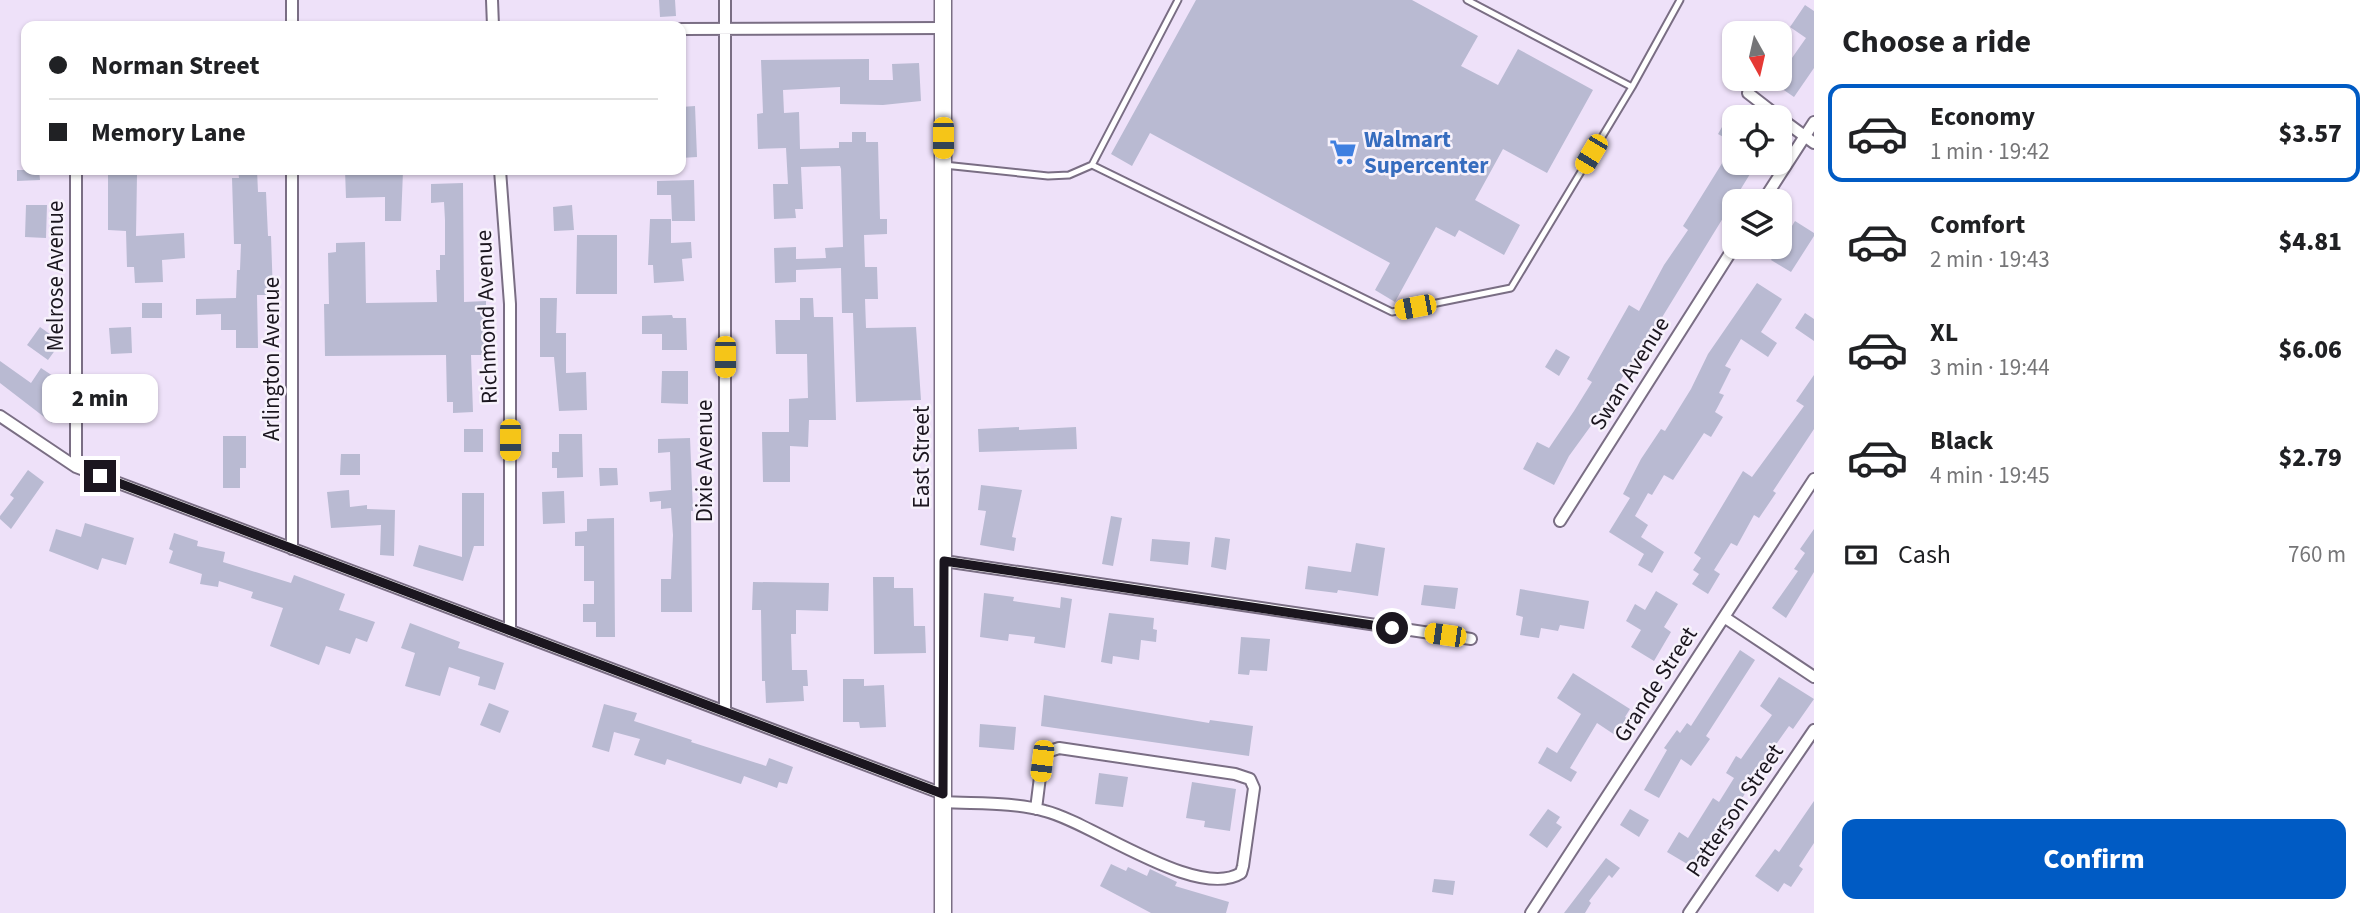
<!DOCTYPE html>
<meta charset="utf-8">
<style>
body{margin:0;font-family:"Source Sans 3",sans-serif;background:#f6f6f6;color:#202124;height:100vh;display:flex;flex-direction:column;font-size:26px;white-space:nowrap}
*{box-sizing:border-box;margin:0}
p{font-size:23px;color:#757577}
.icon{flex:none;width:38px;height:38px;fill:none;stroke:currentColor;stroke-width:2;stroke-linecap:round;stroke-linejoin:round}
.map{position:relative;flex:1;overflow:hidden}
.panel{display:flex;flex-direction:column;background:#fff;width:560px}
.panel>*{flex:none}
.top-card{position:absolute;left:21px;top:21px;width:665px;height:154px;border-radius:14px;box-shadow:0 2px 5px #0004;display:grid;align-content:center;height:154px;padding:0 28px;background:#fff}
.needle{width:46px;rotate:172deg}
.fabs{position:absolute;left:1722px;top:21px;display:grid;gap:14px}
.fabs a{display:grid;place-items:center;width:70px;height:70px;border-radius:14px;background:#fff;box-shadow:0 2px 5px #0004;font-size:35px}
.end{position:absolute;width:32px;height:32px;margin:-16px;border:9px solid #1b161f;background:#fff;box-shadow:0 0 0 4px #fff}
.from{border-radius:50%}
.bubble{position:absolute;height:49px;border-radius:14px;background:#fff;box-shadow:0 2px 5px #0004;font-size:23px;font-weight:800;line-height:49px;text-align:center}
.car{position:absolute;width:21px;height:42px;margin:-21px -10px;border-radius:9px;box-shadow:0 0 5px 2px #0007;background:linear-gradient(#f5c518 24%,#345 0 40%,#f5c518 0 76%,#345 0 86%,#f5c518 0)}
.top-card b{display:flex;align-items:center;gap:24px;height:66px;font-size:26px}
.top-card b+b{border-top:2px solid #e0e0e0}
.top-card i{width:18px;height:18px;background:#202124}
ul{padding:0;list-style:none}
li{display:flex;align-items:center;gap:21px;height:98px;margin:0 14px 10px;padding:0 14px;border:4px solid transparent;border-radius:14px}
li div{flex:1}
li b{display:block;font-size:26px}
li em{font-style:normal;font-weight:800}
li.on{border-color:#005bc4}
li>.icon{width:63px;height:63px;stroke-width:1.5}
h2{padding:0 28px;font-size:32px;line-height:84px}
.pay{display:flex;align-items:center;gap:18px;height:77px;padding:0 28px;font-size:26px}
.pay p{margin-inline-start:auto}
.button{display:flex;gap:14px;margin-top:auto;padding:14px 28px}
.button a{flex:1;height:80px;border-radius:14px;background:#005bc4;color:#fff;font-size:28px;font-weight:800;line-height:80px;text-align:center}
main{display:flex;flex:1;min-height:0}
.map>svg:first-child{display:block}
</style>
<main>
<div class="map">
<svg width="1814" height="913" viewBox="0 0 1814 913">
<rect width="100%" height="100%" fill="#eee1f9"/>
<!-- building -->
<path fill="#b9bad2" d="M659 0H675L676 16 660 17Z
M1196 0H1412L1478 36 1461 66 1498 85 1518 49 1593 90 1547 173 1503 149 1475 200 1520 225 1504 255 1459 230 1455 237 1436 227 1395 302 1375 290 1390 263 1150 133 1132 166 1111 154Z
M1805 5 1814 11V68L1794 97 1768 79H1780V60L1787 65 1806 38 1790 27Z
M869 59V80H893L892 64 919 63 921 101 883 105 840 104V87L783 90 784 113 799 112 800 149 839 148V142H852V132H866V142H878L880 219H887V234L864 235 865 267H877L878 299H865L866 328 916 327 921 400 856 402 853 313H842L841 268 796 270V282L775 283 774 248 796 247V259L826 258 825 248 843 247 841 169 840 166 801 167 803 209H795L796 218 774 219 773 184H788L786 148 758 149 757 114 763 113 761 60Z
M695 106 697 157 681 158V107Z
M1734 106V143L1718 134Z
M1734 144V163H1750L1745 171 1750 174 1642 350 1640 349 1598 416 1569 456 1554 485 1523 469 1537 442 1549 448 1574 411 1592 382 1587 379 1629 305 1639 311 1664 265 1688 230 1683 226Z
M17 170H39L40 180 17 181Z
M238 170H257L258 192H266L268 236H271L273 295H257L258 348H236V330H221V314L196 315V299L236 298 237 270H240L241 244H234L232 178H239Z
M345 170 403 171 401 221H385V197L346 198Z
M108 175H137L136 236 184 233 185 258 162 260 163 282 135 283 134 267H127L126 231 108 230Z
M694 180 695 221H672L671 195H657V181Z
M463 183 464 302 486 301V355H471L473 412 453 413V402H447L446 355 325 356 324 304H329L328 253 336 252V243L365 242 366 303 437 302 436 270H440V255H445V220L444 202 431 203V184Z
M26 205H47L46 238 25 237Z
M572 205 574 230 554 231 553 207Z
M650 219H671V243L691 242 692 258 682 259 684 281 654 283 653 265H648Z
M1795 221 1814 233V236L1791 272 1771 260Z
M577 235H617V294H576Z
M1757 283 1782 299 1761 332 1777 343 1768 357 1741 339 1725 366 1731 369 1719 393 1724 395 1715 412 1723 417 1711 437 1704 433 1673 480 1664 475 1652 495 1648 493 1635 516 1648 525 1641 537 1664 552 1652 573 1638 565 1644 554 1609 532 1630 498 1623 494 1641 459 1661 429 1665 431 1691 389 1708 354Z
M540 298H557L556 333H566V373L586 372 587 410 559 411 554 357H540Z
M800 298H813L814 317H833L836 420H809L808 447 790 446V482H763L762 432H789V399L808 398 807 354H776L775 320H800Z
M142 303H162V318H142Z
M1805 313 1814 319V341L1795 328Z
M672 315 673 318H686L687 350H662V334H642V316Z
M40 327 61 342 48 360 27 345Z
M131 327 132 353 111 354 109 328Z
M1556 349 1570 357 1559 376 1545 367Z
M0 361 31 383 41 368 56 378 47 391 65 404 52 423 0 383Z
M662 371H688V404L661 403Z
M1814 375V429L1773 491 1776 493 1759 518 1754 515 1737 546 1731 543 1714 570 1720 574 1708 594 1692 584 1699 574 1693 570 1701 558 1694 553 1743 471 1752 477 1804 406 1796 401Z
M1019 427V430L1076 427 1077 449 979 452 978 429Z
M464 429H483V452H464Z
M559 434H582L583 477 557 478V468H552V452H559Z
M223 436H246V468H240V488H223Z
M690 438 693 511H691L692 612H661V579H671L673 535 671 508 661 509V501L650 502 649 492 671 490 670 452 658 453V439Z
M341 454H360V475H340Z
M599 468H617L618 485 600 486Z
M28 470 44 482 11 529 0 519V516L14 498 10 495Z
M981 485 1022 490 1012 537 1016 538 1014 551 980 545 986 511 978 510Z
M349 490 350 507 367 505V509L395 510 394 556 380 555 381 525 331 528 327 492Z
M564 491 565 523 543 524 542 492Z
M462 493H484V546H474L463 581 413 566 419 545 462 557Z
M1111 516 1122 518 1113 566 1102 564Z
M614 518 615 637H596V622H583V604H594V581H584V546H575V532L587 531V519Z
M85 523 134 538 126 565 102 558 98 570 49 551 56 529 81 537Z
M1814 529V572L1786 618 1772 608 1798 571 1794 569 1805 553 1800 549Z
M174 533 198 541 197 546 225 552 223 562 291 583 294 575 345 594 339 610 375 622 367 642 356 638 350 654 326 646 319 665 270 646 283 608 251 598 253 592 219 581 218 587 200 584 202 574 169 563 173 551 169 549Z
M1215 537 1230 539 1226 570 1211 567Z
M1152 539 1190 542 1188 565 1150 561Z
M1356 543 1385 548 1378 596 1338 590 1337 593 1305 589 1308 566 1351 572Z
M873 577H894V588H913L914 626H925L926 653 874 654Z
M753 582 829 583 828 611 796 610V634H791L792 670H807L808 686H803L804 701 766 703 765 681H762L761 610H752Z
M1424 585 1458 588 1455 609 1421 605Z
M1520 589 1589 601 1584 629 1560 625 1558 631 1541 628 1539 638 1520 635 1523 617 1516 615Z
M1656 591 1678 604 1664 627 1671 632 1654 661 1631 647 1641 630 1626 621 1635 604 1645 610Z
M984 593 1014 597 1013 601 1060 608 1061 597 1072 599 1065 648 1034 643 1035 637 1009 634 1008 641 980 637Z
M1109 613 1154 618 1153 629 1157 630 1156 642 1141 640 1139 660 1113 656 1112 664 1101 662Z
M410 623 460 642 458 648 504 663 495 690 478 685 480 677 449 667 440 696 405 686 415 653 401 648Z
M1241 637 1270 639 1267 671 1250 670 1249 675 1238 674Z
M1740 650 1755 660 1706 736 1710 739 1691 766 1681 759 1659 798 1644 790 1667 750 1664 748 1677 730 1680 733 1687 723 1691 726Z
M1573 673 1630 709 1625 717 1630 720 1618 737 1597 723 1570 768 1577 772 1571 782 1538 763 1547 747 1557 753 1581 714 1557 698Z
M1779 677 1814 699 1793 729 1789 726 1758 770 1716 845 1710 841 1694 868 1667 852 1679 832 1688 838 1713 798 1719 802 1734 778 1726 773 1736 756 1741 759 1772 715 1760 706Z
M843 679H864V686L884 685 886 727 860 728 859 722H843Z
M1044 695 1209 723 1210 720 1253 726 1249 756 1041 726Z
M489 703 509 711 500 733 480 725Z
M604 704 637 713 634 721 692 740 691 742 766 766 769 758 793 767 787 784 779 782 777 788 744 776 741 784 667 759 665 765 634 755 640 739 614 732 609 752 592 747Z
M980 724 1016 727 1014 750 979 747Z
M1099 773 1128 777 1123 807 1095 804Z
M1192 782 1236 789 1230 831 1204 827 1205 821 1186 818Z
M1814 801V843L1799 866 1803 869 1791 887 1784 883 1778 892 1755 876 1775 849 1779 852Z
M1548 809 1560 817 1556 823 1562 827 1547 848 1529 835Z
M1630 809 1649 820 1639 837 1620 825Z
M1606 858 1620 868 1612 878 1609 875 1589 901 1591 903 1585 913H1564Z
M1111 864 1126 871 1128 867 1147 876 1150 869 1177 882 1175 886 1229 902 1226 913H1151L1100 886Z
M1434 879 1455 881 1453 895 1432 892Z"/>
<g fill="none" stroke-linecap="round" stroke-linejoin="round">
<defs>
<path id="lane" d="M1178 0 1092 165 1392 312 1511 288 1632 87 1680 0
M1467 0 1632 87
M944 165 1048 176 1069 175 1092 165"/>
<path id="street" d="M292 0V26
M492 0 493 26
M725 0V712
M681 29 943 28
M1748 93 1779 117
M1780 118 1814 143
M500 170 510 304V631
M1763 201 1814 122
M0 416 76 467 943 794
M76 467V170
M1560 521 1734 247
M292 549V170
M944 561 1471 639
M1724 617 1814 677
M943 802C977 804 1013 802 1045 811 1091 822 1197 901 1241 873L1243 866 1254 788 1250 779 1235 774 1059 748 1047 752 1042 761 1036 809
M1531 913 1814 479
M1689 913 1814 730"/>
<path id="secondary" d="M943 913V0"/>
</defs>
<!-- lane casing -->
<use href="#lane" stroke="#7a6e84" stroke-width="9"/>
<!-- street casing -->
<use href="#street" stroke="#7a6e84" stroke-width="14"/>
<!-- secondary casing -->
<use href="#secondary" stroke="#7a6e84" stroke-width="19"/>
<!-- lane -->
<use href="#lane" stroke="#fff" stroke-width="5"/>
<!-- street -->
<use href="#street" stroke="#fff" stroke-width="10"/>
<!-- secondary -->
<use href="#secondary" stroke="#fff" stroke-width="16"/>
</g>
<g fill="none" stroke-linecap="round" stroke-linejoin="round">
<!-- route -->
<path stroke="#1b161f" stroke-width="9" d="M100 476 943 794 944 561 1392 628"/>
</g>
<!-- icons -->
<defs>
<symbol id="supermarket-bare" viewBox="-9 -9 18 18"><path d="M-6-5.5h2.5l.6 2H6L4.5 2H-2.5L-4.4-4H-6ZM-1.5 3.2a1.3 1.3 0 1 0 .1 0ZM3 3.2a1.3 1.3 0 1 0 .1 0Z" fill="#3f7fe0" stroke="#f7f2fc" stroke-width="2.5" paint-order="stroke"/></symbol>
</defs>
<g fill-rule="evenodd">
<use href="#supermarket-bare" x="1324" y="133" width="38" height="38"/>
</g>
<g text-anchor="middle" stroke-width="5" stroke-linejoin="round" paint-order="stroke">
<!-- shop labels -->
<g font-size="23" font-weight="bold" fill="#366cbe" stroke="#f7f2fc" text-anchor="start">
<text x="1364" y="147">Walmart<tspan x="1364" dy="26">Supercenter</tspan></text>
</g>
<!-- street labels -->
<g font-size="23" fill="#1b161f" stroke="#f7f2fc">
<text transform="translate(55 276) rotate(-90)" y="8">Melrose Avenue</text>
<text transform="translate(486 317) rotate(-92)" y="8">Richmond Avenue</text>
<text transform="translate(271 359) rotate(-90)" y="8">Arlington Avenue</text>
<text transform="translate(1629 373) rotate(-58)" y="8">Swan Avenue</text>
<text transform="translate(921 457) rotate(-90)" y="8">East Street</text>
<text transform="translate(704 461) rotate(-90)" y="8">Dixie Avenue</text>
<text transform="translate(1655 684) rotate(-57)" y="8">Grande Street</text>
<text transform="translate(1734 810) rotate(-56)" y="8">Patterson Street</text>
</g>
</g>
</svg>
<div class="fabs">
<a><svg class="needle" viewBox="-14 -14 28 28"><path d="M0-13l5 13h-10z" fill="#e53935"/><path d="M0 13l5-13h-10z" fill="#757577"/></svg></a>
<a><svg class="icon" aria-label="locate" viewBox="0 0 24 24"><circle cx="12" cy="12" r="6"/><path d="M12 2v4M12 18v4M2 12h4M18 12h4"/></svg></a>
<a><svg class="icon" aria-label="layers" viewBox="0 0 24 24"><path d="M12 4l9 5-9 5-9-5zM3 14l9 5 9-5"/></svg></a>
</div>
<i class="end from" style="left:1392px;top:628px"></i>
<i class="end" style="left:100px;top:476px"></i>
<div class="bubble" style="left:42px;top:374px;width:116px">2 min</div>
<i class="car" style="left:943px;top:138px;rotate:180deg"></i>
<i class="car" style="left:1591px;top:154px;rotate:211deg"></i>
<i class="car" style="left:1415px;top:307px;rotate:259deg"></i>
<i class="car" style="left:725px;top:357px;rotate:180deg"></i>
<i class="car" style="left:510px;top:440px;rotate:180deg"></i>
<i class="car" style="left:1445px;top:635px;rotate:278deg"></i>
<i class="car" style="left:1042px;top:761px;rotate:187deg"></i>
<div class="top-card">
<b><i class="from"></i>Norman Street</b>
<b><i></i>Memory Lane</b>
</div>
</div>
<section class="panel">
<h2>Choose a ride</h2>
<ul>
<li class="on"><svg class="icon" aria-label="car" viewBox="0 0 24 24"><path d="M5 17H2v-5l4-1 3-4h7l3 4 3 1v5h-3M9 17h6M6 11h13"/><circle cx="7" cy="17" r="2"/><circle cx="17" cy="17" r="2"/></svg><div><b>Economy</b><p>1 min · 19:42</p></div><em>$3.57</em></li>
<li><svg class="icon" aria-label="car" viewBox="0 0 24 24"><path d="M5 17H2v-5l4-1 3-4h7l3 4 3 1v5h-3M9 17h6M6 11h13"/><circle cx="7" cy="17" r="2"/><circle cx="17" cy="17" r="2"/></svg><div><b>Comfort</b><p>2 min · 19:43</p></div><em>$4.81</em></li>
<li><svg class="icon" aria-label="car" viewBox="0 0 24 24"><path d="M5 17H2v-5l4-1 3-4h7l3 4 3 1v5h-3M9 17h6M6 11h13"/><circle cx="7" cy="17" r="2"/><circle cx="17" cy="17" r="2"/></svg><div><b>XL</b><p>3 min · 19:44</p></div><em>$6.06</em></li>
<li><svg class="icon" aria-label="car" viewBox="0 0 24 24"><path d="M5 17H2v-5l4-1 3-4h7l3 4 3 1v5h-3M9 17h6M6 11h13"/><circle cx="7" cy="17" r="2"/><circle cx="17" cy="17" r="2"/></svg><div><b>Black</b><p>4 min · 19:45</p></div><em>$2.79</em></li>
</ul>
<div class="pay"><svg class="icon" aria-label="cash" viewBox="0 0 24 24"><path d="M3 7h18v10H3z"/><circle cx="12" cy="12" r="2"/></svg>Cash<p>760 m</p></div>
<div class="button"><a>Confirm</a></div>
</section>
</main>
